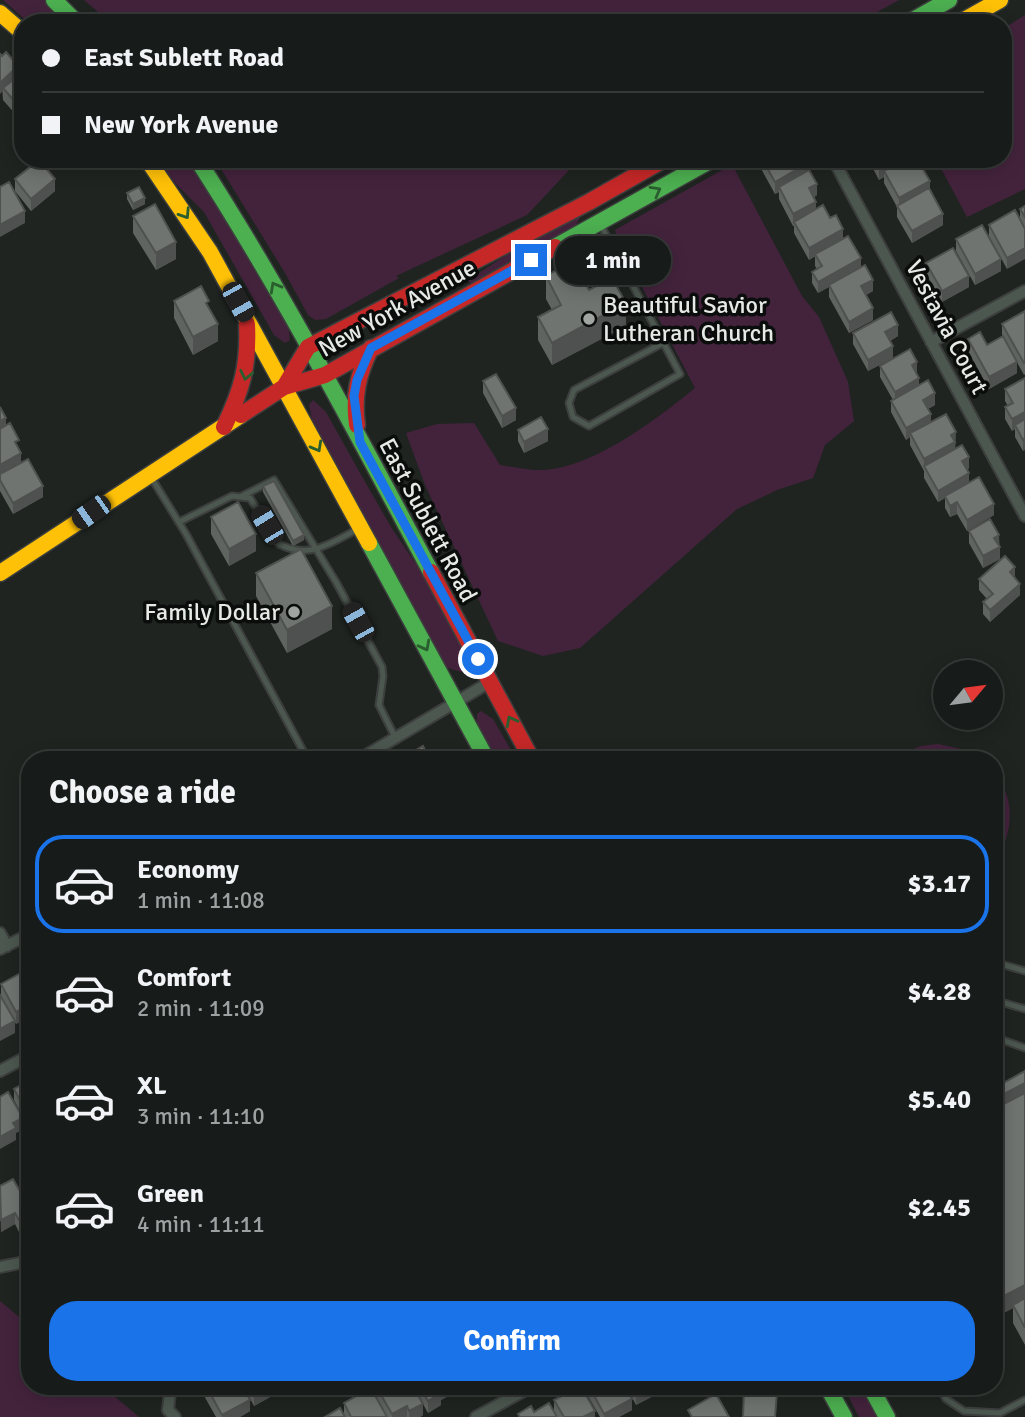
<!DOCTYPE html>
<meta charset="utf-8">
<style>
body{margin:0;font-family:Signika,sans-serif;background:#242826;color:#f1f3f6;height:100vh;display:flex;flex-direction:column;font-size:26px;white-space:nowrap}
*{box-sizing:border-box;margin:0}
p{font-size:23px;color:#9ea1a2}
.icon{flex:none;width:38px;height:38px;fill:none;stroke:currentColor;stroke-width:2;stroke-linecap:round;stroke-linejoin:round}
.map{position:relative;flex:1;overflow:hidden}
.panel{position:absolute;left:21px;top:751px;width:982px;height:644px;display:flex;flex-direction:column;background:#171b19;border-radius:28px;box-shadow:0 4px 18px #0003,0 0 0 2px #363938}
.panel>*{flex:none}
.top-card{position:absolute;left:14px;top:14px;width:998px;height:154px;border-radius:28px;box-shadow:0 4px 18px #0003,0 0 0 2px #363938;display:grid;align-content:center;height:154px;padding:0 28px;background:#171b19}
.needle{width:46px;rotate:61deg}
.tools{position:absolute;left:933px;top:660px;display:grid;gap:14px}
.tools a{display:grid;place-items:center;width:70px;height:70px;border-radius:50%;background:#171b19;box-shadow:0 4px 18px #0003,0 0 0 2px #363938;font-size:35px}
.end{position:absolute;width:32px;height:32px;margin:-16px;border:9px solid #1a73e8;background:#fff;box-shadow:0 0 0 4px #fff}
.from{border-radius:50%}
.bubble{position:absolute;height:49px;border-radius:24px;background:#171b19;box-shadow:0 4px 18px #0003,0 0 0 2px #363938;font-size:23px;font-weight:700;line-height:49px;text-align:center}
.car{position:absolute;width:21px;height:42px;margin:-21px -10px;border-radius:9px;box-shadow:0 0 5px 2px #0007;background:linear-gradient(#222 24%,#8ab4d8 0 40%,#222 0 76%,#8ab4d8 0 86%,#222 0)}
.top-card b{display:flex;align-items:center;gap:24px;height:66px;font-size:26px}
.top-card b+b{border-top:2px solid #363938}
.top-card i{width:18px;height:18px;background:#f1f3f6}
ul{padding:0;list-style:none}
li{display:flex;align-items:center;gap:21px;height:98px;margin:0 14px 10px;padding:0 14px;border:4px solid transparent;border-radius:28px}
li div{flex:1}
li b{display:block;font-size:26px}
li em{font-style:normal;font-weight:700}
li.current{border-color:#1a73e8}
li>.icon{width:63px;height:63px;stroke-width:1.5}
h2{padding:0 28px;font-size:32px;line-height:84px}
.button{display:flex;gap:14px;margin-top:auto;padding:14px 28px}
.button a{flex:1;height:80px;border-radius:28px;background:#1a73e8;color:#fff;font-size:28px;font-weight:700;line-height:80px;text-align:center}
.map>svg:first-child{display:block}
</style>
<div class="map">
<svg width="1025" height="1417" viewBox="0 0 1025 1417">
<rect width="100%" height="100%" fill="#1f2421"/>
<!-- green -->
<path fill="#43233c" d="M3 0H44L68 23H29Z
M84 0H899L857 23H111Z
M1025 15V189L967 217 936 159H1003V29Z
M156 159H187L250 254 288 325 290 340 285 343 274 335 204 212 173 181Z
M215 159H590L579 167 571 168 527 215 396 276 399 278 326 319 315 320 308 315 285 273Z
M742 159H754L735 170 802 296 819 317 848 382 854 421 825 445 813 478 777 490 737 509 580 648 543 656 498 641 425 485 406 433 437 424 474 423 500 465C514 467 530 471 543 470 593 468 657 419 695 388L618 241 615 230Z
M577 216 580 218 574 228 471 284 468 280 522 245Z
M313 400 326 412C346 448 366 484 387 520 405 552 473 635 465 670L461 672 448 668 442 661 313 424 309 405Z
M481 711 493 719 516 759H495L477 725V714Z
M938 744 966 750 980 759H889L921 746Z
M994 773C1017 798 1013 837 994 862Z
M0 1301 30 1326V1386H102L139 1417H0Z
M843 1386H863L880 1417H859Z"/>
<g fill="none" stroke-linecap="round" stroke-linejoin="round">
<defs>
<path id="lane" d="M601 225 605 233 680 374 589 426 573 417 569 403 574 390 663 343
M151 477 186 534 308 760
M242 496 274 480 336 582 382 667 383 676 379 705 395 737
M179 522 232 496 250 498 279 544C309 560 331 543 358 529
M994 962 1025 971
M994 1000 1025 1009
M994 1037 1025 1048
M939 1386 946 1399 964 1411 1000 1413 1025 1400"/>
<path id="street" d="M833 159 1025 516
M931 342 1025 291
M358 760 490 682
M0 933 7 946
M0 949 30 934
M0 1071 30 1055
M0 1267 20 1263 30 1257
M175 1417 168 1410 170 1392 175 1386
M476 1417 533 1386"/>
<path id="fast" d="M54 0 77 23
M908 23 949 0
M197 159C283 292 356 432 431 572
M555 247 713 159
M369 543 487 760
M827 1386 844 1417
M870 1386 887 1417"/>
<path id="slow" d="M0 13 23 33
M959 23 1000 0
M147 159 210 252 369 543
M0 573 241 415"/>
<path id="jam" d="M284 387 308 347 589 202 665 159
M241 415 284 387 325 375 555 247
M357 425C353 396 358 374 371 348
M224 427C242 390 249 365 247 324
M431 572 532 760"/>
</defs>
<!-- lane casing -->
<use href="#lane" stroke="#3c3f3d" stroke-width="9"/>
<!-- street casing -->
<use href="#street" stroke="#3c3f3d" stroke-width="14"/>
<!-- fast casing -->
<use href="#fast" stroke="#3c3f3d" stroke-width="19"/>
<!-- slow casing -->
<use href="#slow" stroke="#3c3f3d" stroke-width="19"/>
<!-- jam casing -->
<use href="#jam" stroke="#3c3f3d" stroke-width="19"/>
<!-- lane -->
<use href="#lane" stroke="#4c5750" stroke-width="5"/>
<!-- street -->
<use href="#street" stroke="#4c5750" stroke-width="10"/>
<!-- fast -->
<use href="#fast" stroke="#4caf50" stroke-width="16"/>
<!-- slow -->
<use href="#slow" stroke="#ffc107" stroke-width="16"/>
<!-- jam -->
<use href="#jam" stroke="#c62828" stroke-width="16"/>
</g>
<!-- wall -->
<path fill="#606461" d="M0 54 18 76 23 72V123L3 100Z
M759 159H804L806 172 817 195 814 197 816 209 843 239 861 268 873 291 866 295 873 320 849 333 829 297V287L818 293 812 283V272L817 269 815 266V256L809 260 794 233V226H793L779 199V192L775 194 759 165Z
M868 159H917L943 225 912 243 897 217V207L884 183V177L879 180Z
M15 179 55 191 31 211 15 191Z
M127 193 145 204 133 210 127 199Z
M1025 206V228L1020 220V209Z
M1015 210 1007 269 989 236V225Z
M133 216 176 259 156 270 133 233Z
M956 239 1001 271 975 285 956 251Z
M926 263 969 287 942 302 926 274Z
M546 276 589 290 626 326 552 365 538 340V317L552 310 546 299Z
M174 301 209 308 218 341 193 355 174 318Z
M1025 311V374L1024 375 1002 335V324Z
M853 333 898 336 890 341 893 358 868 371 853 344Z
M968 339 1017 373 989 389 968 351Z
M880 366 917 374 919 385 935 405 928 409 931 422 956 444H955V449L969 468 967 470 969 483 994 515 967 531 957 514 950 517 945 508V498L938 502 924 478V471L910 445V437L906 440 891 412V401L893 400 880 377Z
M1025 378 1023 451 1015 437V429L1012 431 1005 419V407L1008 406 1005 401V389Z
M483 381 516 420 502 428 483 393Z
M0 407 6 426 19 449 21 462 43 497 13 514 0 491Z
M518 430 548 441 524 453 518 441Z
M263 486 304 540 293 546 263 492Z
M211 517 256 551 229 566 211 534Z
M969 531 999 535 1000 559 983 568 969 543Z
M256 573 332 629 287 653 256 596Z
M1015 578 1020 595 990 622 983 614V602L987 599 979 590V579Z
M30 972V1016L16 1024 15 1022V1033L1 996V984Z
M1025 1071V1345L1013 1323V1308L994 1318V1088Z
M30 1075V1126H28L14 1100V1089L26 1082V1078Z
M30 1180V1209L23 1196V1184Z
M0 1186 30 1209V1226L19 1232 15 1224 1 1232Z
M203 1386H243L250 1411 240 1417H216L203 1394Z
M243 1386H281V1391L254 1406Z
M381 1386H452V1394L441 1400V1405L428 1413 423 1404V1415L420 1417H325L344 1414V1403L377 1399V1388Z
M455 1386H477L460 1396Z
M588 1386H625L632 1410 619 1417H600L588 1396Z
M626 1386H663V1391L636 1405Z
M565 1389 595 1417H557L554 1412V1400L565 1394Z"/>
<!-- shaded-wall -->
<path fill="#4e514f" d="M18 66V77L3 88V91L0 94V83Z
M895 159H911L884 171V177L879 180V168Z
M806 164V176L779 187V192L775 194V182Z
M55 179V191L31 211V199Z
M930 181V193L899 210V198Z
M817 184V195L809 200V188Z
M145 198V204L133 210V204Z
M816 202V213L794 222 793 226V214Z
M25 211V223L0 237V225Z
M943 214V225L912 243V231Z
M843 229V241L809 260V248Z
M176 242V259L156 270V253Z
M1025 248V259L1007 269V258Z
M861 258V269L818 293V282Z
M1001 259V271L975 285V274Z
M969 276V287L942 302V291Z
M873 280V291L861 298V286Z
M626 303V326L552 365V343Z
M873 308V320L849 333V322Z
M218 324V341L193 355V337Z
M898 325V336L885 343V332Z
M893 346V358L868 371V360Z
M917 362V374L912 377V365Z
M1017 362V373L989 389V377Z
M919 378V390L895 403V392Z
M935 393V405L923 411V400Z
M516 408V420L502 428V416Z
M1025 412V423L1015 425V429L1012 431V419Z
M931 414V426L910 433V437L906 440V428Z
M6 418V429L0 432V421Z
M548 429V441L524 453V442Z
M956 432 955 454 924 466V471V459L951 435Z
M1025 438V450L1023 451V440Z
M21 453V464L0 476V465Z
M969 457V468L962 472V461Z
M969 473V485L938 502V491Z
M43 486V497L13 514V503Z
M957 502V514L950 517V506Z
M994 504V515L967 531V520Z
M256 534V551L229 566V549Z
M304 535V540L293 546V541Z
M999 535V547L994 538Z
M1000 547V559L983 568V556Z
M1015 567V579L1010 572Z
M1020 584V595L990 622V610Z
M332 606V629L287 653V630Z
M30 1005V1016L16 1024V1012Z
M15 1021V1033L0 1041V1029Z
M1025 1083V1100L994 1117V1099Z
M23 1118V1130L16 1133V1140L0 1149V1137L13 1123Z
M15 1213V1224L1 1232V1220Z
M30 1214V1226L19 1232V1220Z
M1025 1285V1302L1013 1305V1308L994 1318V1301Z
M269 1386H281V1391L254 1406V1394Z
M288 1386H299L288 1392Z
M446 1386H452V1394L441 1400V1405L428 1413V1401L439 1390Z
M460 1386H477L460 1396Z
M650 1386H663V1391L636 1405V1394Z
M632 1399V1410L619 1417H604V1414Z
M250 1400V1411L240 1417H222V1415Z
M423 1404V1415L420 1417H409V1411Z
M407 1406V1417H392V1414Z
M595 1411V1417H583Z"/>
<!-- building -->
<path fill="#707471" stroke="#4e514f" stroke-width="2" d="M6 52 18 66 0 83V54L2 56Z
M23 72V111L3 88Z
M762 159H804L806 164 775 182Z
M874 159H895L879 168Z
M905 159H917L930 181 899 198 884 171Z
M39 160 55 179 31 199 15 179Z
M809 170 817 184 809 188 816 202 793 214 779 187Z
M9 182 25 211 0 225V187Z
M139 187 145 198 133 204 127 193Z
M929 188 943 214 912 231 897 206Z
M155 204 176 242 156 253 133 216Z
M823 205 830 218 836 215 843 229 809 248 794 222Z
M1025 206V217L1020 209Z
M1015 210 1025 229V248L1007 258 989 225Z
M982 225 1001 259 975 274 956 239Z
M848 236 861 258 818 282 812 272 822 266 815 254Z
M953 248 969 276 942 291 926 263Z
M573 261 589 290 612 278 626 303 552 343 538 317 561 305 546 276Z
M865 265 873 280 861 286 873 308 849 322 829 285Z
M201 286 209 301 206 303 218 324 193 337 174 301Z
M1025 311V363H1024L1002 324Z
M891 312 898 325 885 332 893 346 868 360 853 333Z
M980 332 987 345 1003 336 1017 362 989 377 968 339Z
M910 349 917 362 912 365 919 378 895 392 880 366Z
M496 374 516 408 502 416 483 381Z
M1025 378V412L1012 419 1005 407 1013 403 1005 389Z
M928 380 935 393 923 400 931 414 906 428 891 401Z
M0 407 6 418 0 421Z
M946 414 956 432 951 435 955 442 924 459 910 433Z
M541 417 548 429 524 442 518 430Z
M1025 419V438L1023 440 1015 425Z
M10 423 19 440 15 442 21 453 0 465V429Z
M962 445 969 457 962 461 969 473 938 491 924 466Z
M28 459 43 486 13 503 0 480V474Z
M979 477 994 504 967 520 957 502 950 506 945 496Z
M274 481 304 535 293 541 263 486Z
M238 502 256 534 229 549 211 517Z
M990 519 999 535 994 538 1000 547 983 556 969 531Z
M301 549 332 606 287 630 256 573Z
M1005 556 1015 567 1010 572 1020 584 990 610 983 602 993 594 979 579Z
M423 746 430 760H399Z
M28 969 30 972V1005L16 1012 1 984Z
M0 995 15 1021 0 1029Z
M1025 1071V1083L994 1099V1088Z
M30 1075V1114L28 1115 14 1089 28 1081 26 1078Z
M8 1092 23 1118 13 1123 16 1128 0 1137V1097Z
M1025 1093V1285L994 1301V1109Z
M13 1179 30 1209V1214L19 1220 15 1213 1 1220 0 1186Z
M30 1180V1197L23 1184Z
M1025 1298V1328L1013 1305Z
M206 1386H243L250 1400 222 1415Z
M250 1386H269L254 1394Z
M381 1386H413L423 1404 409 1411 407 1406 392 1414 377 1388Z
M419 1386H446L439 1390 441 1393 428 1401Z
M569 1386H581L595 1411 583 1417H564L554 1400 568 1393 565 1389Z
M589 1386H625L632 1399 604 1414Z
M632 1386H650L636 1394Z
M371 1388 387 1417H351L344 1403Z
M744 1390 777 1392 775 1417H743Z
M716 1394 729 1417H692L688 1410Z
M549 1403 557 1417H520L518 1414 531 1406 534 1412Z
M340 1408 345 1417H325Z"/>
<!-- one-way arrows -->
<defs><path id="oneway-chevron" d="M-2-3.5L2.5 0L-2 3.5" fill="none" stroke-width="1.6" stroke-linecap="round" stroke-linejoin="round" transform="scale(1.75)"/></defs>
<g stroke="#2b5e2e">
<use href="#oneway-chevron" transform="translate(656 191) rotate(-29)"/>
<use href="#oneway-chevron" transform="translate(185 214) rotate(57)"/>
<use href="#oneway-chevron" transform="translate(275 287) rotate(-119)"/>
<use href="#oneway-chevron" transform="translate(246 375) rotate(102)"/>
<use href="#oneway-chevron" transform="translate(317 447) rotate(61)"/>
<use href="#oneway-chevron" transform="translate(425 646) rotate(62)"/>
<use href="#oneway-chevron" transform="translate(511 721) rotate(-118)"/>
</g>
<g fill="none" stroke-linecap="round" stroke-linejoin="round">
<!-- route -->
<path stroke="#1a73e8" stroke-width="9" d="M478 659 360 442 354 396 357 380 371 348 531 260"/>
</g>
<!-- markers -->
<g fill="#a0a5a2" stroke="#0a0d0b" stroke-width="2.5">
<circle cx="589" cy="319" r="7"/>
<circle cx="294" cy="612" r="7"/>
</g>
<g text-anchor="middle" stroke-width="7" stroke-linejoin="round" paint-order="stroke">
<!-- poi labels -->
<g font-size="24" fill="#e6eae7" stroke="#0a0d0b" text-anchor="start">
<text x="603" y="313">Beautiful Savior<tspan x="603" dy="28">Lutheran Church</tspan></text>
<text x="280" y="620" text-anchor="end">Family Dollar</text>
</g>
<!-- street labels -->
<g font-size="24" fill="#e6eae7" stroke="#0a0d0b">
<text transform="translate(397 308) rotate(-29)" y="8">New York Avenue</text>
<text transform="translate(947 327) rotate(62)" y="8">Vestavia Court</text>
<text transform="translate(428 520) rotate(62)" y="8">East Sublett Road</text>
</g>
</g>
</svg>
<div class="tools">
<a><svg class="needle" viewBox="-14 -14 28 28"><path d="M0-13l5 13h-10z" fill="#e53935"/><path d="M0 13l5-13h-10z" fill="#9ea1a2"/></svg></a>
</div>
<i class="end from" style="left:478px;top:659px"></i>
<i class="end" style="left:531px;top:260px"></i>
<div class="bubble" style="left:555px;top:236px;width:116px">1 min</div>
<i class="car" style="left:238px;top:302px;rotate:151deg"></i>
<i class="car" style="left:91px;top:512px;rotate:235deg"></i>
<i class="car" style="left:267px;top:525px;rotate:329deg"></i>
<i class="car" style="left:358px;top:622px;rotate:331deg"></i>
<div class="top-card">
<b><i class="from"></i>East Sublett Road</b>
<b><i></i>New York Avenue</b>
</div>
<section class="panel">
<h2>Choose a ride</h2>
<ul>
<li class="current"><svg class="icon" aria-label="car" viewBox="0 0 24 24"><path d="M5 17H2v-5l4-1 3-4h7l3 4 3 1v5h-3M9 17h6M6 11h13"/><circle cx="7" cy="17" r="2"/><circle cx="17" cy="17" r="2"/></svg><div><b>Economy</b><p>1 min · 11:08</p></div><em>$3.17</em></li>
<li><svg class="icon" aria-label="car" viewBox="0 0 24 24"><path d="M5 17H2v-5l4-1 3-4h7l3 4 3 1v5h-3M9 17h6M6 11h13"/><circle cx="7" cy="17" r="2"/><circle cx="17" cy="17" r="2"/></svg><div><b>Comfort</b><p>2 min · 11:09</p></div><em>$4.28</em></li>
<li><svg class="icon" aria-label="car" viewBox="0 0 24 24"><path d="M5 17H2v-5l4-1 3-4h7l3 4 3 1v5h-3M9 17h6M6 11h13"/><circle cx="7" cy="17" r="2"/><circle cx="17" cy="17" r="2"/></svg><div><b>XL</b><p>3 min · 11:10</p></div><em>$5.40</em></li>
<li><svg class="icon" aria-label="car" viewBox="0 0 24 24"><path d="M5 17H2v-5l4-1 3-4h7l3 4 3 1v5h-3M9 17h6M6 11h13"/><circle cx="7" cy="17" r="2"/><circle cx="17" cy="17" r="2"/></svg><div><b>Green</b><p>4 min · 11:11</p></div><em>$2.45</em></li>
</ul>
<div class="button"><a>Confirm</a></div>
</section>
</div>
